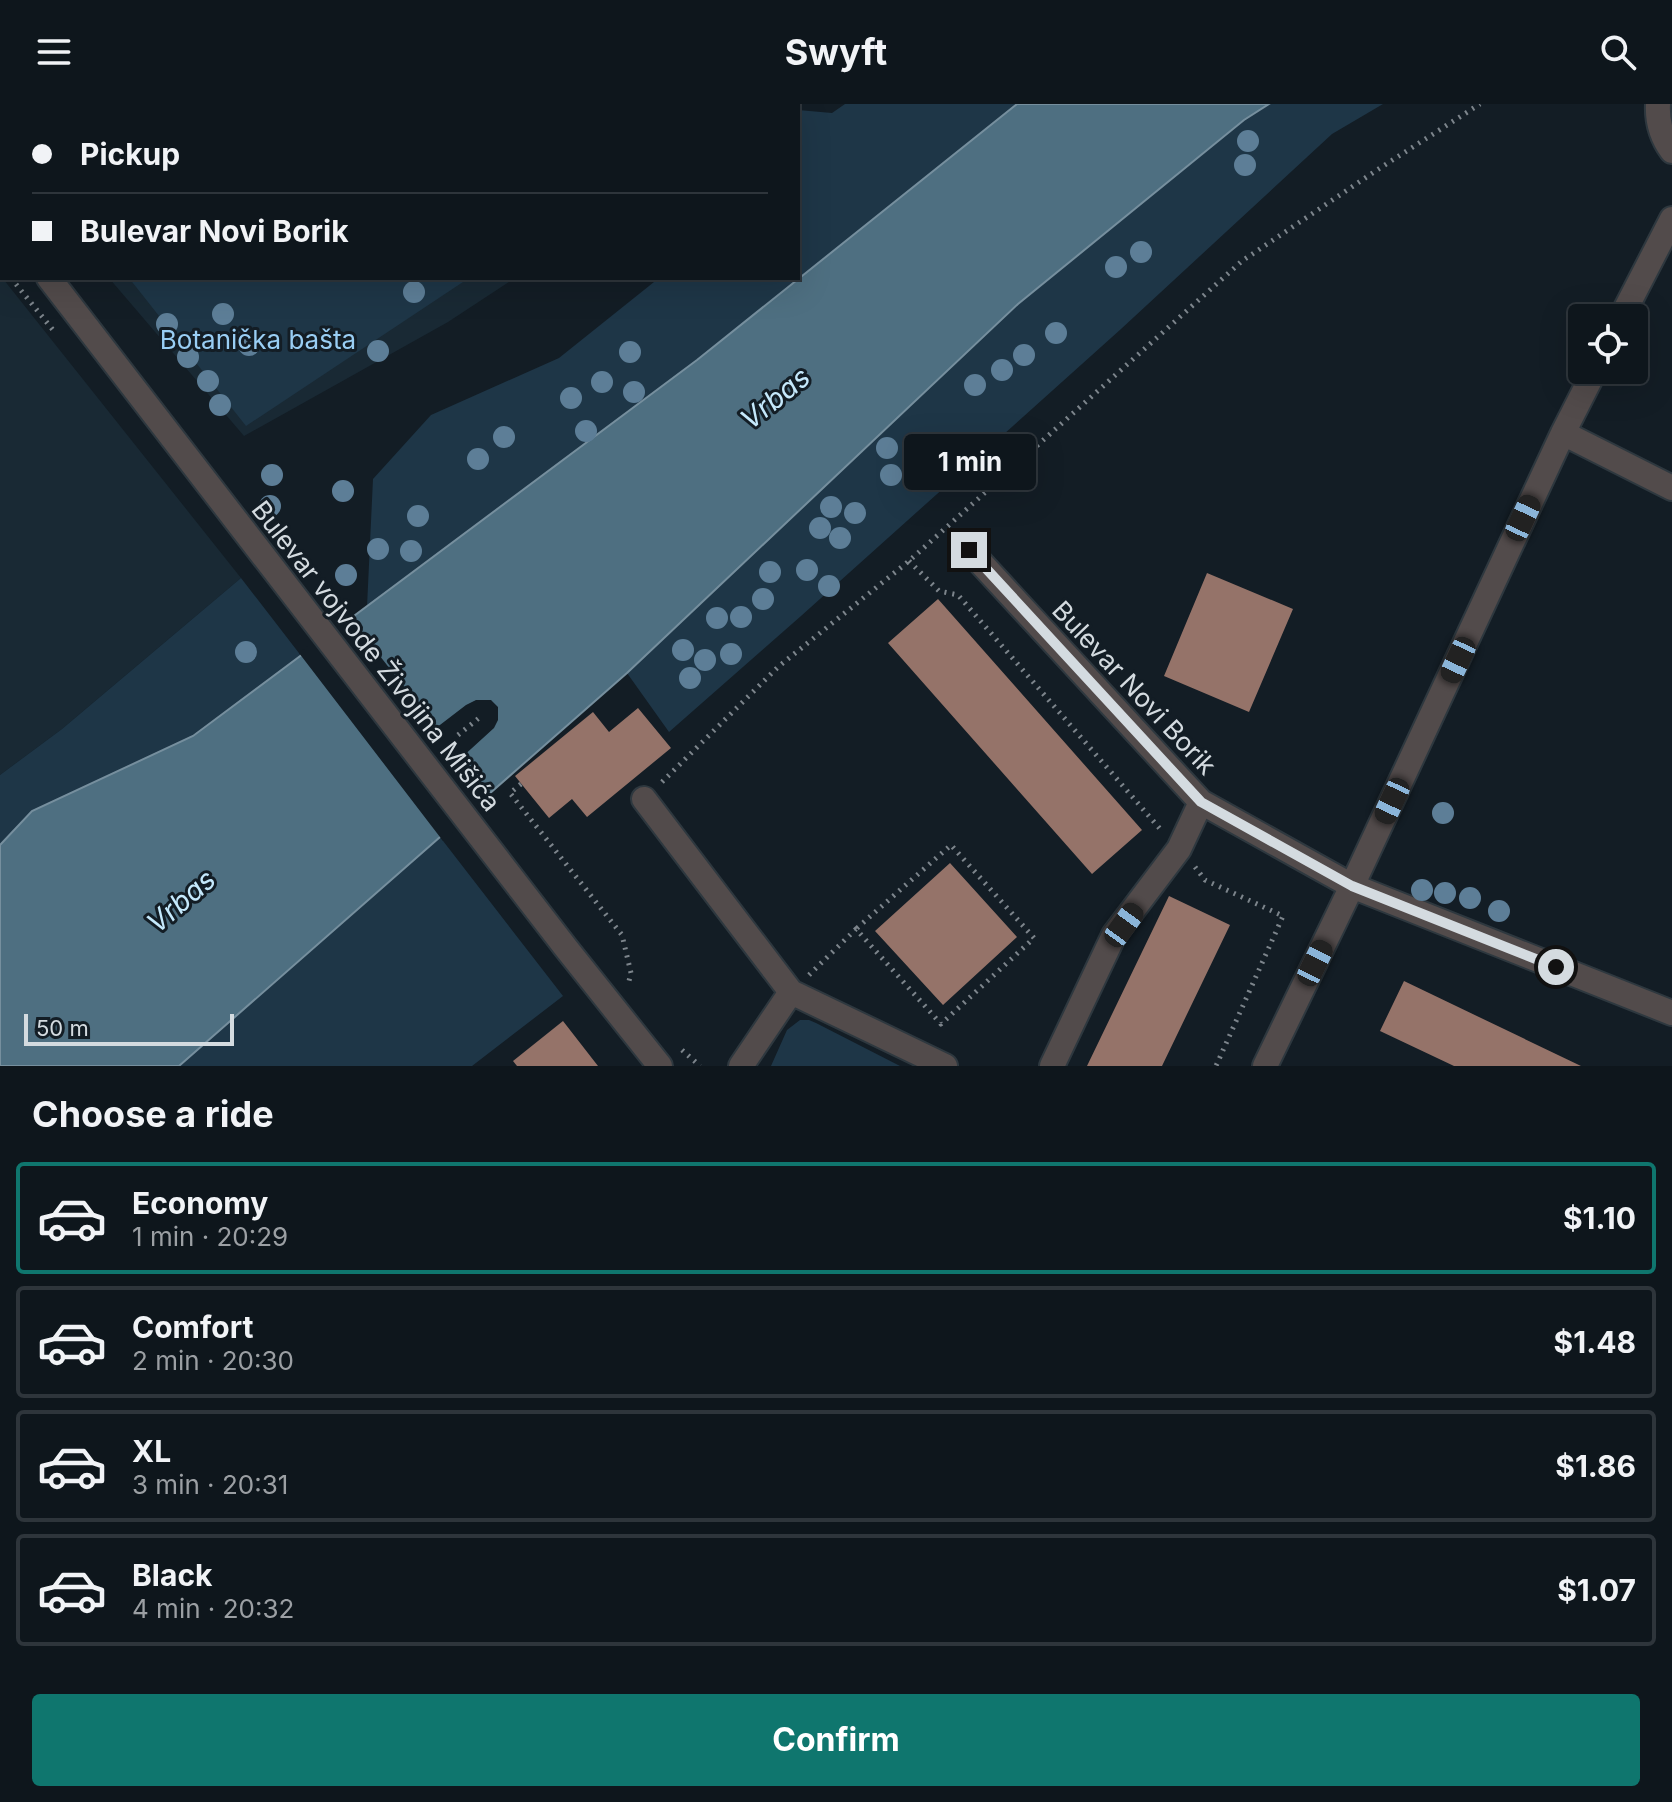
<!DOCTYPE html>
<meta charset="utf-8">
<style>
body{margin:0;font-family:Inter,sans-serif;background:#171f25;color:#f1f3f6;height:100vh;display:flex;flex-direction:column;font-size:30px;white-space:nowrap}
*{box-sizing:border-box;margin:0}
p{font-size:26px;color:#9b9fa3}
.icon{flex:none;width:44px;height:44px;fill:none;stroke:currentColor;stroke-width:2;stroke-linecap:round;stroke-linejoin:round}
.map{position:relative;height:962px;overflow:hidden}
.panel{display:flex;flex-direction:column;background:#0e161c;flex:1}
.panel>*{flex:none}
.guide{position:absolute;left:0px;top:0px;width:800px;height:176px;box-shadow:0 8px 32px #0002,0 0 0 2px #2e353b;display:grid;align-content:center;height:176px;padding:0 32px;background:#0e161c}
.tools{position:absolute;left:1568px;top:200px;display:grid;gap:16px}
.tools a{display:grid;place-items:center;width:80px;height:80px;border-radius:8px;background:#0e161c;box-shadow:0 8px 32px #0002,0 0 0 2px #2e353b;font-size:40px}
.scale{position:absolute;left:24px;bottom:20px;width:210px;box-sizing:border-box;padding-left:8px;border:4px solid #d4dbe0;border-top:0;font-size:22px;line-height:28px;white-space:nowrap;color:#d4dbe0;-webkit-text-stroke:6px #131d25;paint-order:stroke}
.end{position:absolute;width:36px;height:36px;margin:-18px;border:10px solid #d4dbe0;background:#111;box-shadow:0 0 0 4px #111}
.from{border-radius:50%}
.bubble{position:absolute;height:56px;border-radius:8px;background:#0e161c;box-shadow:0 8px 32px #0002,0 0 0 2px #2e353b;font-size:26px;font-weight:700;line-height:56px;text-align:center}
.car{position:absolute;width:24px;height:48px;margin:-24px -12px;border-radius:10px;box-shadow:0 0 6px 2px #0007;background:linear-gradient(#222 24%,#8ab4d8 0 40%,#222 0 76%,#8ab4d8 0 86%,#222 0)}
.guide b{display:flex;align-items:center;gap:28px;height:76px;font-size:30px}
.guide b+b{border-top:2px solid #2e353b}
.guide i{width:20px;height:20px;background:#f1f3f6}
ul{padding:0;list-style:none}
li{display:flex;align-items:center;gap:24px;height:112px;margin:0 16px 12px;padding:0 16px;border:4px solid #2e353b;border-radius:8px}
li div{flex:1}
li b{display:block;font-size:30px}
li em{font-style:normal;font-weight:700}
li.on{border-color:#0f766e}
li>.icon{width:72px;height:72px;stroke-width:1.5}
h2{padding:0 32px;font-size:36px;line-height:96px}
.action{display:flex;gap:16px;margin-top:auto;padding:16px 32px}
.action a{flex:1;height:92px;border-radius:8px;background:#0f766e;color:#fff;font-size:32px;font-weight:700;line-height:92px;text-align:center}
header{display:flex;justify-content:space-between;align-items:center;height:104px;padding:0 32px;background:#0e161c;font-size:36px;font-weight:700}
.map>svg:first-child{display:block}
</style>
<header><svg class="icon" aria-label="menu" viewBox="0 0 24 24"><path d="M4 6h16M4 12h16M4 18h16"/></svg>Swyft<svg class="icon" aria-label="search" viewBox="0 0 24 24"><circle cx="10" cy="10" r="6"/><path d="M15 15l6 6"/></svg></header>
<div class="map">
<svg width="1672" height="962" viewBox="0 0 1672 962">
<rect width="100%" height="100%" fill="#131d25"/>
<!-- built -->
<path fill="#192934" d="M0 171 241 474 62 625 0 671Z
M109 174H515L448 218 244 332Z"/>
<!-- green -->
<path fill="#1e3647" d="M194 0H732L729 2H194Z
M845 0H1017L697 256 367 503 373 375 431 311 559 254 659 174H798V6L832 9Z
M1270 0H1383L1332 30 1121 225 801 512 669 628 627 569 1018 200 1244 16Z
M129 174H469L246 322Z
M241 474 302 553 193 632 33 707 0 741V671L62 625Z
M440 733 563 892 472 962H179Z
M800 916H809L816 919 900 962H771L787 926Z"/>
<!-- water -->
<path fill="#4e6f81" stroke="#768f9e" stroke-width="2" d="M1017 0H1269L1244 16 1018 200 627 569 179 962H0V741L32 707 193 632 697 256Z"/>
<!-- pier -->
<path fill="#131d25" d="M348 511 436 624 466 601 476 596H491L498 603V616L494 624 460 655 490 695 443 737 299 549Z"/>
<!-- building -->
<path fill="#957369" d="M1207 469 1293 505 1249 608 1164 572Z
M938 495 1142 726 1092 770 888 539Z
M638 604 671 644 587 713 572 695 549 714 515 672 593 608 609 628Z
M950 759 1017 833 943 901 875 827Z
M1169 792 1230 821 1162 962H1087Z
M1404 877 1581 962H1454L1380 927Z
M563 917 598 962H517L513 957Z"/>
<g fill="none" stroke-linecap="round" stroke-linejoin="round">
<defs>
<path id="minor" d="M1658 0C1657 18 1661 32 1672 47
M0 110 2 113
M49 174 566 844 660 962
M1621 214 1672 115
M1563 329 1672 384
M969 446 1201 698 1352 782 1672 909
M644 695 791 888 945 962
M741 962 791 888
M1052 962 1114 831 1179 745 1201 698
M1265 962 1352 782 1563 329 1595 266"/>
</defs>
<!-- minor casing -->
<use href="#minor" stroke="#2e383f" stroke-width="28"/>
<!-- path -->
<path stroke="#7d858c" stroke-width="5" stroke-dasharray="2 6" stroke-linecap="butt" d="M209 0 228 2
M421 0V2
M241 2V0
M273 2V0
M463 2 464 0
M636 2 639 0
M0 59 2 62
M0 66 2 68
M0 151 2 154
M0 160 2 162
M11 174 53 226
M909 457 939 487 958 491 1161 726
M458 631 479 614
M662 678 778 563 909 457 1242 157 1377 66 1480 0
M521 680 510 689 622 831 631 869 628 881
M1195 763 1205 776 1283 812 1216 962
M809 871 856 825 941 920 1034 834 951 741 856 825
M682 946 700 962"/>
<!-- minor -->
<use href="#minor" stroke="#524b4b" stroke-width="24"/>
</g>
<!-- trees -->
<g fill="#5d7e97">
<circle cx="1248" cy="37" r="11"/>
<circle cx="1245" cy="61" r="11"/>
<circle cx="1141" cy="148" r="11"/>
<circle cx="1116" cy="163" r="11"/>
<circle cx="414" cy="188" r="11"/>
<circle cx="223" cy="210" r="11"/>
<circle cx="167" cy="220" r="11"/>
<circle cx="1056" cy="229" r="11"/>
<circle cx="249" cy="241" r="11"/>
<circle cx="378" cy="247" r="11"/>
<circle cx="630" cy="248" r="11"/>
<circle cx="1024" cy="251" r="11"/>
<circle cx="188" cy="253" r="11"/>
<circle cx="1002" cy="266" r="11"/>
<circle cx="208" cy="277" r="11"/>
<circle cx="602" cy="278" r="11"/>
<circle cx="975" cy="281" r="11"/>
<circle cx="634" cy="288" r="11"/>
<circle cx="571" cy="294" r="11"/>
<circle cx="220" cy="301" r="11"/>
<circle cx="586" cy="327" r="11"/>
<circle cx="504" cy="333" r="11"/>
<circle cx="887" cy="344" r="11"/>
<circle cx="478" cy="355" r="11"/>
<circle cx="272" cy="371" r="11"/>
<circle cx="891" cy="371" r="11"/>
<circle cx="343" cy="387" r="11"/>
<circle cx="270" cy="402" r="11"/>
<circle cx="831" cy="403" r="11"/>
<circle cx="855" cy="409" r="11"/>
<circle cx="418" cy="412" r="11"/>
<circle cx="820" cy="424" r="11"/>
<circle cx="840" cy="434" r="11"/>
<circle cx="378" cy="445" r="11"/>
<circle cx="411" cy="447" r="11"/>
<circle cx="807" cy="466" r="11"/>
<circle cx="770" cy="468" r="11"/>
<circle cx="346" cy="471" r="11"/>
<circle cx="829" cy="482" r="11"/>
<circle cx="763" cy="495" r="11"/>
<circle cx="741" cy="513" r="11"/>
<circle cx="717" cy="514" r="11"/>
<circle cx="683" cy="546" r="11"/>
<circle cx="246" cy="548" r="11"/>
<circle cx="731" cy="550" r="11"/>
<circle cx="705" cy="556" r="11"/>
<circle cx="690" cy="574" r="11"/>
<circle cx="1443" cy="709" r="11"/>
<circle cx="1422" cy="786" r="11"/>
<circle cx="1445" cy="789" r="11"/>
<circle cx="1470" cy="794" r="11"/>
<circle cx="1499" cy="807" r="11"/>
</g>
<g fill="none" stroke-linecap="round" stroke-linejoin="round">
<!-- route -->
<path stroke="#d4dbe0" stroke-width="10" d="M969 446 1201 698 1352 782 1556 863"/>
</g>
<g text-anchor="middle" stroke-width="6" stroke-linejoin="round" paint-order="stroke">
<!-- park labels -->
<g font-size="26" fill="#99cef4" stroke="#131d25">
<text x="258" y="245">Botanička bašta</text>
</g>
<!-- street labels -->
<g font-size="26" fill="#d4dbe0" stroke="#131d25">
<text transform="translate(376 552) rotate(52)" y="9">Bulevar vojvode Živojina Mišića</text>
<text transform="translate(1134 584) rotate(47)" y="9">Bulevar Novi Borik</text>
</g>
<!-- water labels -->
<g font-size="28" font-style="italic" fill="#c5e9fc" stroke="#131d25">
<text transform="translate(775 294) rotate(-39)" y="10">Vrbas</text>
<text transform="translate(181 797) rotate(-41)" y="10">Vrbas</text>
</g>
</g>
</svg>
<div class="tools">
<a><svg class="icon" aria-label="locate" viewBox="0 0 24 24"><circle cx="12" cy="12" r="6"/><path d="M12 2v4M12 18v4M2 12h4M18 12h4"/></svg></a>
</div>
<div class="scale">50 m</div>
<i class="end from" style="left:1556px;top:863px"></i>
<i class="end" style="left:969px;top:446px"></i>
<div class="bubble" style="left:904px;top:330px;width:132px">1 min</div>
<i class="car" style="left:1523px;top:414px;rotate:25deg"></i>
<i class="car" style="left:1458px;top:556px;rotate:205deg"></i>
<i class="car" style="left:1392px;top:697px;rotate:205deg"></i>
<i class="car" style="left:1124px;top:821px;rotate:36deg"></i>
<i class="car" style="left:1315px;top:859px;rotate:26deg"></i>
<div class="guide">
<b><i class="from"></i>Pickup</b>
<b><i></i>Bulevar Novi Borik</b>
</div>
</div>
<section class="panel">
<h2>Choose a ride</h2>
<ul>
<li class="on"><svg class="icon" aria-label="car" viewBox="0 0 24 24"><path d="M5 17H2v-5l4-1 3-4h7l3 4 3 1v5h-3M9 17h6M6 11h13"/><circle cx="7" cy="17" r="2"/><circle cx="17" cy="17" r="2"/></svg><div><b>Economy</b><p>1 min · 20:29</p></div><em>$1.10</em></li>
<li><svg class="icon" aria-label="car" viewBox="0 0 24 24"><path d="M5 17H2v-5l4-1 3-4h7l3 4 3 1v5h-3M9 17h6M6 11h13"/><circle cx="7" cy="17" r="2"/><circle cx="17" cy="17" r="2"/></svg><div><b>Comfort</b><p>2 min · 20:30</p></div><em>$1.48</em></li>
<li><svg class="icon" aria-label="car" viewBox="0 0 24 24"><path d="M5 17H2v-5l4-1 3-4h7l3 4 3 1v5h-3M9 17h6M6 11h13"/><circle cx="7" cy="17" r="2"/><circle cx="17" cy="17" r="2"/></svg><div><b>XL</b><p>3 min · 20:31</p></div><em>$1.86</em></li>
<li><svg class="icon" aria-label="car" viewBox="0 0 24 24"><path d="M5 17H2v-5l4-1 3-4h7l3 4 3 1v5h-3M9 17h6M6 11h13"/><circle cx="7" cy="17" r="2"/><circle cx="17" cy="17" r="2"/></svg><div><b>Black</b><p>4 min · 20:32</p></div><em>$1.07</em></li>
</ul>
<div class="action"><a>Confirm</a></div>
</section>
